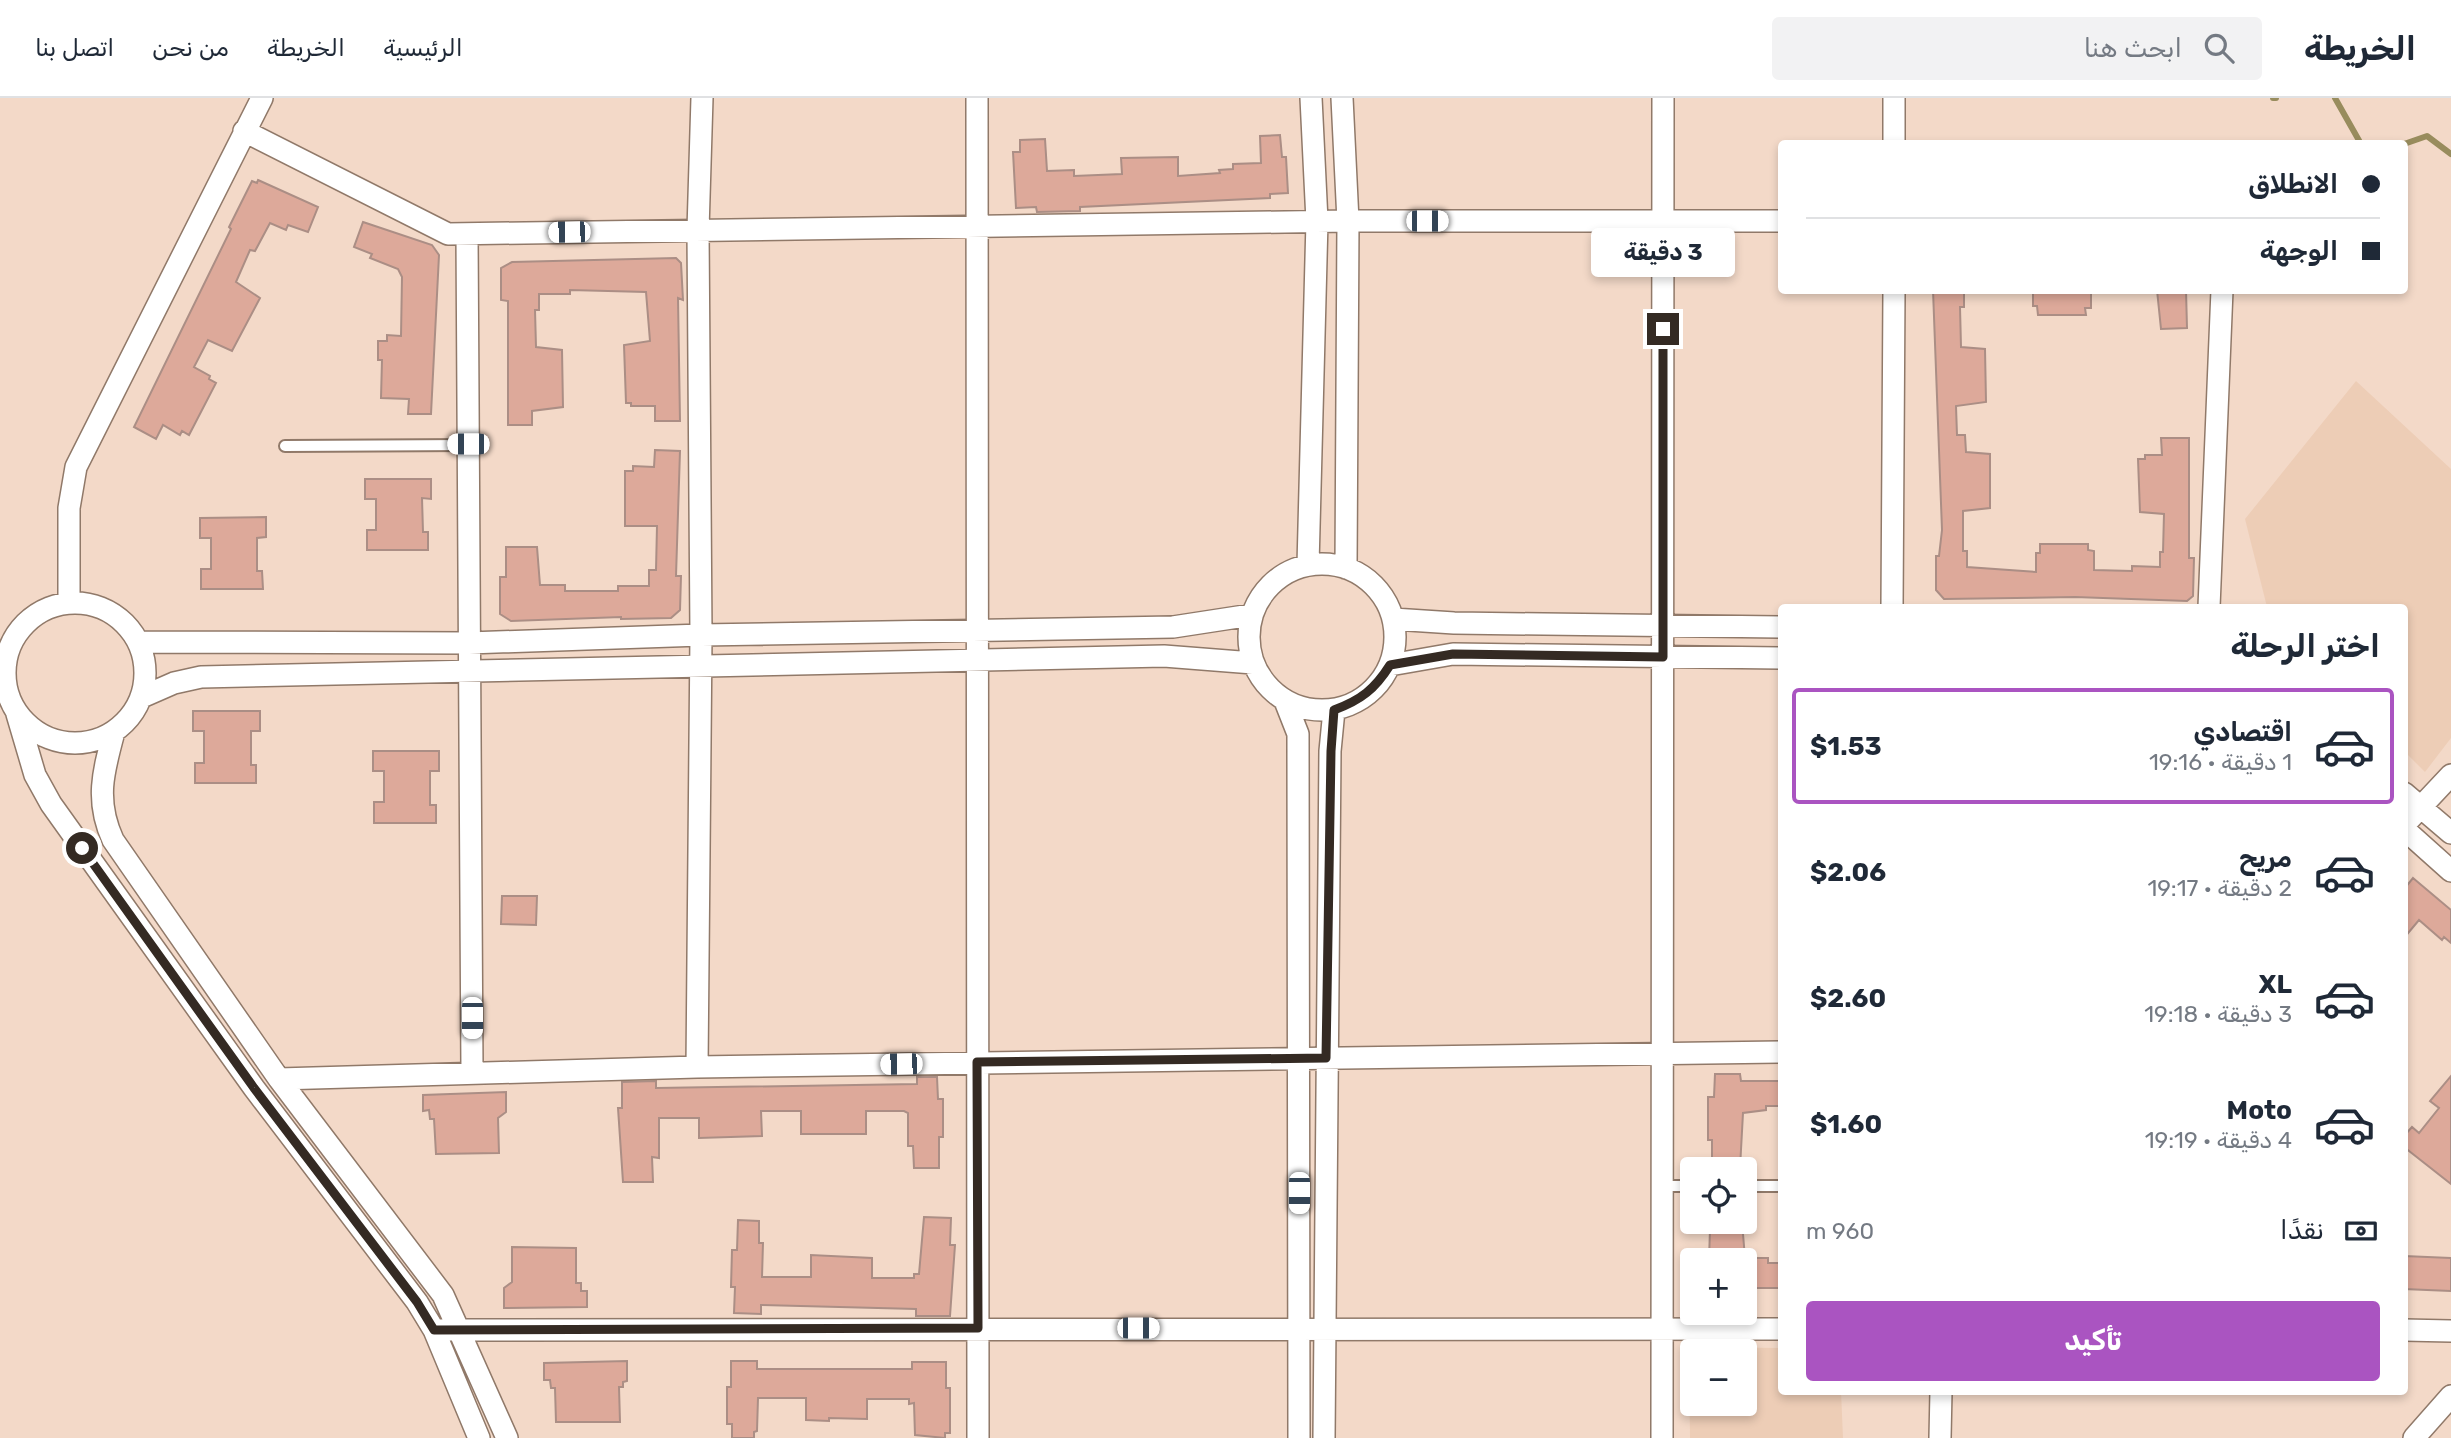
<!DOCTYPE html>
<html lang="ar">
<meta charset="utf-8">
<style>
body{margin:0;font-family:Rubik,"Noto Sans Arabic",sans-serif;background:#f2f2f3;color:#1f2937;direction:rtl;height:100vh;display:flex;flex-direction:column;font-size:26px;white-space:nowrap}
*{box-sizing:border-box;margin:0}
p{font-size:23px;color:#747a83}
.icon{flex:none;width:38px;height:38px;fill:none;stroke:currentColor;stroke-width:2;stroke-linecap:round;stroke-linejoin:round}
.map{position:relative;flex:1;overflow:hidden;direction:ltr}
.drawer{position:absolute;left:1778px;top:506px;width:630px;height:791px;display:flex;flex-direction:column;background:#fff;border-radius:7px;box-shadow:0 4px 10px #0003;direction:rtl}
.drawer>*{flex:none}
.top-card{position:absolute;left:1778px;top:42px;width:630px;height:154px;border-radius:7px;box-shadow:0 4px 10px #0003;direction:rtl;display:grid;align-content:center;height:154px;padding:0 28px;background:#fff}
.tools{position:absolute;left:1680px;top:1059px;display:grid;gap:14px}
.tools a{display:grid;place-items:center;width:77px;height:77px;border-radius:7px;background:#fff;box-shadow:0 4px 10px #0003;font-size:35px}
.end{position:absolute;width:32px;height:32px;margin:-16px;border:9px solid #342a23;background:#fff;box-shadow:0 0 0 4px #fff}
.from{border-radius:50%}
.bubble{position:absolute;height:49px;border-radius:7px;background:#fff;box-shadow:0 4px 10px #0003;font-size:23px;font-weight:700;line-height:49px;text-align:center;direction:rtl}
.car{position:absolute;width:21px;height:42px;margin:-21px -10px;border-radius:9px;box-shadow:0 0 5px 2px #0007;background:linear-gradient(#fff 24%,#345 0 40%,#fff 0 76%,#345 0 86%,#fff 0)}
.top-card b{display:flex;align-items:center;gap:24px;height:66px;font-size:26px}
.top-card b+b{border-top:2px solid #e0e1e3}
.top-card i{width:18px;height:18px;background:#1f2937}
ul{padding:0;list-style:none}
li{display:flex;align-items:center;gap:21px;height:116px;margin:0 14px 10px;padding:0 14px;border:4px solid transparent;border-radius:7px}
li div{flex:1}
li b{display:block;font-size:26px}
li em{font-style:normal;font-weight:700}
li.current{border-color:#aa54c1}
li>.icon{width:63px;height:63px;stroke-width:1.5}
h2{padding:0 28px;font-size:32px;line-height:84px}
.pay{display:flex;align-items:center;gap:18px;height:77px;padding:0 28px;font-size:26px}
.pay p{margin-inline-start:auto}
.action{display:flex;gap:14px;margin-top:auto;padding:14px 28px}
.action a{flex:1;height:80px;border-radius:7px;background:#aa54c1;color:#fff;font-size:28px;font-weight:700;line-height:80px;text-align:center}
header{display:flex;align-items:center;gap:42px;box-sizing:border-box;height:98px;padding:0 35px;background:#fff;border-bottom:2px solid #e0e1e3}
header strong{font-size:33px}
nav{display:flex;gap:38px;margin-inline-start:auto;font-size:24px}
.search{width:490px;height:63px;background:#f2f2f3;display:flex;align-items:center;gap:18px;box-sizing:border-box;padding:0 24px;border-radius:7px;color:#747a83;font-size:26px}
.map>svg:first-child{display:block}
</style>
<header>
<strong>الخريطة</strong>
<div class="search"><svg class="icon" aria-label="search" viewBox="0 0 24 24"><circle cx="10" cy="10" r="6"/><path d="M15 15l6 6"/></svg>ابحث هنا</div>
<nav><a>الرئيسية</a><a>الخريطة</a><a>من نحن</a><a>اتصل بنا</a></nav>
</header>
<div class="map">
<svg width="2451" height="1340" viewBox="0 0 2451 1340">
<rect width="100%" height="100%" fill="#f3d9c8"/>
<!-- built -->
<path fill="#edcdb6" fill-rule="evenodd" d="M2356 283 2451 371V640L2425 674 2405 654 2404 509H2267L2245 421Z
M1689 1249 1781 1250 1782 1293H1841L1843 1340H1690ZM1692 1253H1745V1306H1692Z"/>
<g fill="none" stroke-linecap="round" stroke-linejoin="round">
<!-- stream -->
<path stroke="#988c5d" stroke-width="6" d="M2273 0H2276
M2335 0 2361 46
M2404 46 2427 38 2451 56"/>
</g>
<!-- building -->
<path fill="#dda99a" stroke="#ab8e85" stroke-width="2" d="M1280 37 1282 59H1286L1288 95 1270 96V100L1080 109V113L1037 114 1036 109 1016 110 1013 54H1020V42L1045 41 1047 73 1074 72V78L1122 76 1121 60 1178 59V78L1220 75 1219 72 1233 71V66L1261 65 1260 38Z
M258 82 318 109 308 134 288 127 286 132 270 125 255 153 250 152 236 184 260 200 232 253 208 242 194 269 210 278 209 281 216 285 189 337 182 333 180 337 163 327 156 341 134 329 231 131 229 129 252 83 257 85Z
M363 124 432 147 439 157 431 316H408L409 301 381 300 382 262H378V243H387V237L401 238 402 179 398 171 370 160 372 156 354 149Z
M676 160 681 165 683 202 678 200 680 323H655V308H631V305H626L624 247 650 243 646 194 570 192V196H539V212H535L536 249 562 252 563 309 532 313V327H508V203L501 202V170L512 164Z
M1933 192H1964V209H1960L1961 249 1985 251 1986 304 1956 308 1957 337H1965L1966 354 1990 356V410L1963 413V453H1967V469L2036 474V455H2040V446H2088V452L2094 453V472L2132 473V468L2160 469V454H2163L2164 416 2140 414 2138 361H2145V357H2162L2161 340H2189V460H2194L2193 498 2187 503 2075 499 1944 501 1936 492V458H1939L1942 432Z
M2033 192H2091V210H2085L2086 217H2038L2037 208H2033Z
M2157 192H2186L2187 230 2161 231Z
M655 352 680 353 676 478H681L680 512 671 520 621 521V519L511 523 500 516V479H506V449H537L540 487H565V493H618V488H649V472H656L657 428H625V373H633V368L654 369Z
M365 381H431V401L422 400 423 434H428V452H367V432H376V401H365Z
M266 419V439L257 440V473H262L263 491H201V471H211V440H200V420Z
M193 613H260V633H251V667H256V685H195V665H204V633H193Z
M373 653H439V673H430V707H436V725H374V704H384V673H373Z
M2413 780 2451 812V845L2444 839 2442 842 2419 822 2404 840V791Z
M502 798H537L536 827 501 826Z
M1715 976H1740L1741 983H1782V1008H1766V1012L1743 1015 1740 1070H1712V1042H1708V999H1714Z
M2451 978V1086L2404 1049V1038L2412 1029 2419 1035 2439 1010 2430 1003Z
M917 979H937L938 1001H943V1039H939V1070H914L913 1048H908V1015L904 1013H866V1036H801V1013H761L762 1038 699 1040V1020H659V1060L652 1059 653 1084H623L618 1010H622V984L656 983V990L917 986Z
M506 994V1014L498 1020 499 1055 436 1056 434 1021H430L429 1012 423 1013V997Z
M924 1119 951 1120 950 1147H955L950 1218H916V1211L761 1207V1216L734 1215 735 1189H731L732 1152H737L738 1122 759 1123V1145H763L762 1179H811V1157L872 1160V1180H914V1176H919Z
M1714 1124H1742L1745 1160H1768V1165H1782V1190H1745V1162H1709L1710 1131H1714Z
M512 1149 576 1150V1185H581V1193H587V1209L504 1210V1190L512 1184Z
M2404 1158 2451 1160V1193L2404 1191Z
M627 1263V1283L623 1284V1289H619L620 1324H556L555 1290H551L550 1282H544V1265Z
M731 1263H757V1271H912V1264H946V1290H950V1335H945V1340L915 1337 914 1305 909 1306V1301H867V1321L829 1320V1323L806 1322V1300H758L757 1333 754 1334V1340H732V1326H727V1289H731Z"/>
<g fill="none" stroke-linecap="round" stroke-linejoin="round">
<defs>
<path id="service" d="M285 348 468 347
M1662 1088H1692
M1745 1088H1782"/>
<path id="minor" d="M977 0 978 1340
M1342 0 1348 123 1346 470
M1894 0V46
M244 33 448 136 1348 123H1782
M467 136 472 973
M1249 539a73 73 0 1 1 146 0a73 73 0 1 1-146 0Z
M1308 467 1317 123 1311 0
M69 505V410L76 369 262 0
M5 575a70 70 0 1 1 140 0a70 70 0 1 1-140 0Z
M1892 509 1894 192
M2209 509 2222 192
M1393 521 1454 525 1782 529
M138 544 469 545 701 537 1173 529 1251 517
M1390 567 1453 556 1782 560
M142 599 174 585 201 579 1164 558 1253 565
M1285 603 1298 636 1299 1340
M17 616 35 677 51 706 254 990 417 1204 434 1232 479 1340
M114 634C103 674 95 703 113 742L279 981 443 1197 507 1340
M2404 695 2451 735
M2404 727 2451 677
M2404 731 2451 773
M697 969 701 537 698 132 702 0
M279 981 697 969 1782 954
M434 1232 1782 1231
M2404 1232 2451 1233
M1324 1340 1330 653 1334 612
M1662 1340 1663 0
M1940 1340 1941 1293
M2414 1340 2451 1298"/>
</defs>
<!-- service casing -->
<use href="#service" stroke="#907969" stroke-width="14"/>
<!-- minor casing -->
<use href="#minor" stroke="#907969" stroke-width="24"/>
<!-- service -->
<use href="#service" stroke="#fff" stroke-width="10"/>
<!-- minor -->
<use href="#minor" stroke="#fff" stroke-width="21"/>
</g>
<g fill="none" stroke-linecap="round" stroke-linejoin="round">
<!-- route -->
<path stroke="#342a23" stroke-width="9" d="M82 750 254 990 417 1204 434 1232 978 1230 977 964 1326 960 1331 653 1334 612C1361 602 1375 591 1390 567L1453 556 1663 559V231"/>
</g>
</svg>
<div class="tools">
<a><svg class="icon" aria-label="locate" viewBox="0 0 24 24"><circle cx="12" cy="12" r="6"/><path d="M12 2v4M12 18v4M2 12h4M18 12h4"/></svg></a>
<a>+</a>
<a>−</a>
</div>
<i class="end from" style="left:82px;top:750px"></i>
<i class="end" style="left:1663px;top:231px"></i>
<div class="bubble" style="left:1591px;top:130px;width:144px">3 دقيقة</div>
<i class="car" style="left:1427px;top:123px;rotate:90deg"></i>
<i class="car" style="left:569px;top:134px;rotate:269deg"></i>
<i class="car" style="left:468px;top:346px;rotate:270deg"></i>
<i class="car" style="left:472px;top:920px;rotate:180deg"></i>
<i class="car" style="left:901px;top:966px;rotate:269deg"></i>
<i class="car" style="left:1299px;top:1095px;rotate:180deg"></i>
<i class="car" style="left:1138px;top:1230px;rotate:90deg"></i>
<div class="top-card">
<b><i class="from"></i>الانطلاق</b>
<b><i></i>الوجهة</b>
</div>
<section class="drawer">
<h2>اختر الرحلة</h2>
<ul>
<li class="current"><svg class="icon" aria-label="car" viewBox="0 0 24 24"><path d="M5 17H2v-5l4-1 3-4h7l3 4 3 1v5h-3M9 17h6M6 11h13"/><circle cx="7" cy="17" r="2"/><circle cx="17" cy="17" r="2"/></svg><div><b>اقتصادي</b><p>1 دقيقة · 19:16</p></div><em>$1.53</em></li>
<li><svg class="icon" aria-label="car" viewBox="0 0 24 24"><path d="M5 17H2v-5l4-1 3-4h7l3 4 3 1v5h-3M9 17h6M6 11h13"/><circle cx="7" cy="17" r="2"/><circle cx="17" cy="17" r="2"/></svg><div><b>مريح</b><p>2 دقيقة · 19:17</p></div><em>$2.06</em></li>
<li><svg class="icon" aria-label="car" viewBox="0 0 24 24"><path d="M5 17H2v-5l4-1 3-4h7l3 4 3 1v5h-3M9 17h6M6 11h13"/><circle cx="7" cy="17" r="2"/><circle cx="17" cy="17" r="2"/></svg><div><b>XL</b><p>3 دقيقة · 19:18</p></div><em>$2.60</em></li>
<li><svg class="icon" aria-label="car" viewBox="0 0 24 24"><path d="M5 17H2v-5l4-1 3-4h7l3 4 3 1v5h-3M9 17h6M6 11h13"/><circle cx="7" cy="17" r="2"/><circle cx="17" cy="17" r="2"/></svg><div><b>Moto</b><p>4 دقيقة · 19:19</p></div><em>$1.60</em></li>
</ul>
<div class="pay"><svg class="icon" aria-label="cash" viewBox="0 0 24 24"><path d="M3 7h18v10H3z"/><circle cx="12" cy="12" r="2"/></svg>نقدًا<p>960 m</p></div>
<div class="action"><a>تأكيد</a></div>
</section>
</div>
